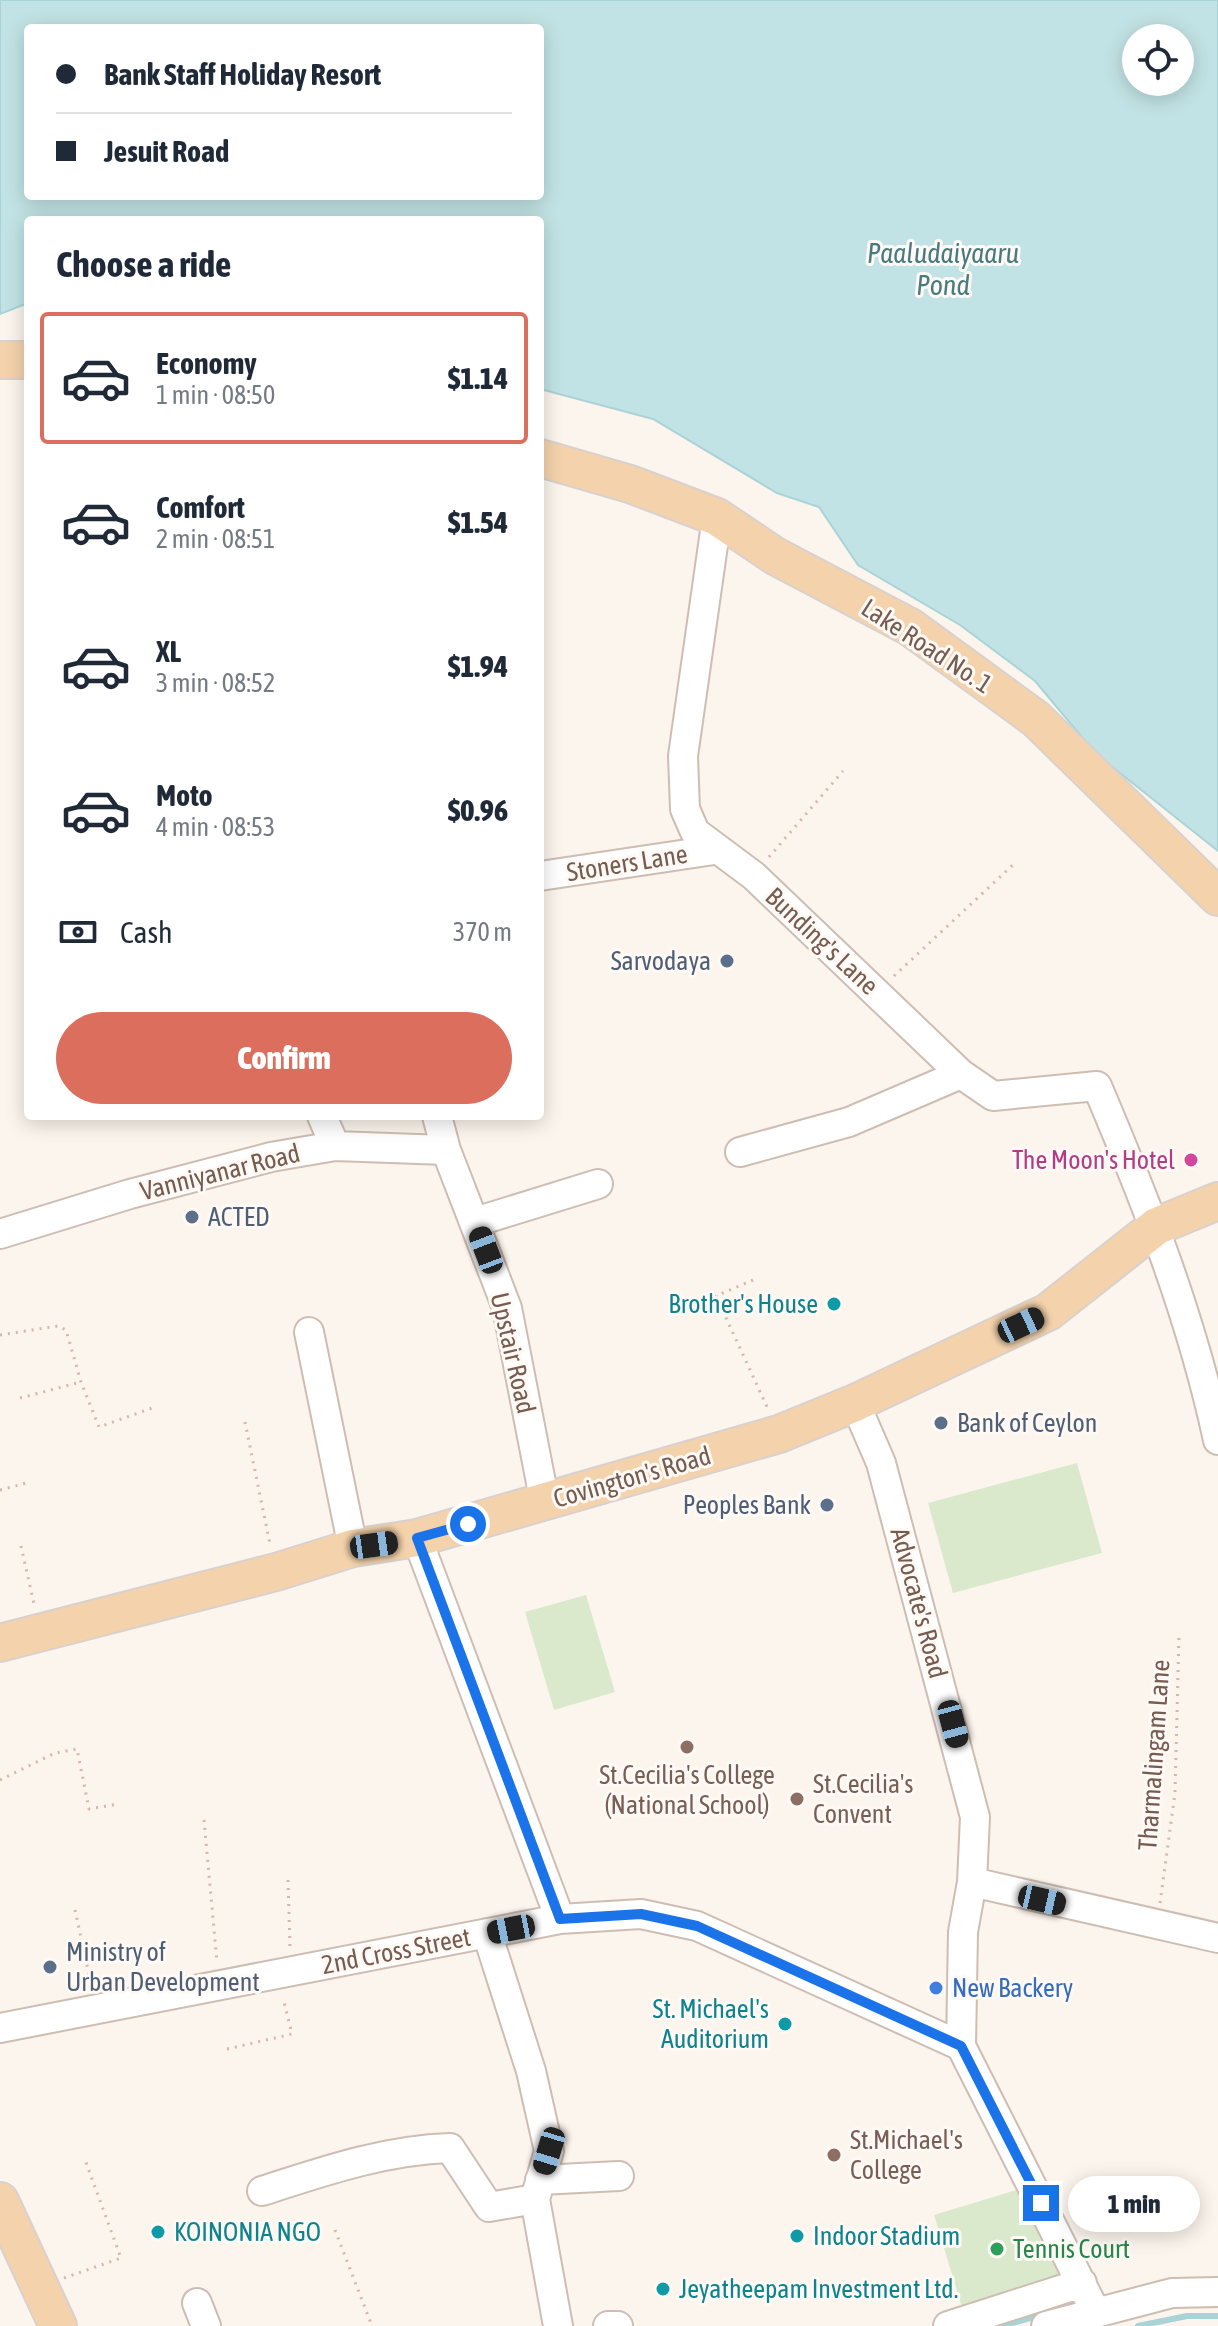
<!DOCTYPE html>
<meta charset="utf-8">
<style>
body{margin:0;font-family:"Asap Condensed",sans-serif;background:#f2f2f3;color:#1f2937;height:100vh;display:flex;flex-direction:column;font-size:30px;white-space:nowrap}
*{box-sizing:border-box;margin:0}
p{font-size:26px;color:#747a83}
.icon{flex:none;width:44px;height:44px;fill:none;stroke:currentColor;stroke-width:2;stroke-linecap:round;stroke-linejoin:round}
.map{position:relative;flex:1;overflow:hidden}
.drawer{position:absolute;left:24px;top:216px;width:520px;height:904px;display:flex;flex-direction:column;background:#fff;border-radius:8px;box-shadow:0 4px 20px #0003}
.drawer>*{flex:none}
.top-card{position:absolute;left:24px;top:24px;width:520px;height:176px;border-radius:8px;box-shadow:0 4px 20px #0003;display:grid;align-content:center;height:176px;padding:0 32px;background:#fff}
.controls{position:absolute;left:1122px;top:24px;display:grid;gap:16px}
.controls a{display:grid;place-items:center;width:72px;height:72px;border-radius:50%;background:#fff;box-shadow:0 4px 20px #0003;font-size:40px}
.end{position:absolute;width:36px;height:36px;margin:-18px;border:10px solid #1a73e8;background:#fff;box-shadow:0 0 0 4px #fff}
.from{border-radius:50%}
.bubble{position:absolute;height:56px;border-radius:28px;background:#fff;box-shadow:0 4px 20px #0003;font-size:26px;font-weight:800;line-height:56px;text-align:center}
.car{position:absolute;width:24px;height:48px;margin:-24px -12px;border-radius:10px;box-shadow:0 0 6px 2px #0007;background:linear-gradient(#222 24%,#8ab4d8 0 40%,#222 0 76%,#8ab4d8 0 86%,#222 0)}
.top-card b{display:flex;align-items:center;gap:28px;height:76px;font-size:30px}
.top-card b+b{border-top:2px solid #e0e1e3}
.top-card i{width:20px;height:20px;background:#1f2937}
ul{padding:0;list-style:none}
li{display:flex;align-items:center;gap:24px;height:132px;margin:0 16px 12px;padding:0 16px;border:4px solid transparent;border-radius:8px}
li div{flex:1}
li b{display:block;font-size:30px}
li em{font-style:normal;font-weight:800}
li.active{border-color:#db6e5d}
li>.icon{width:72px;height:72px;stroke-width:1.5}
h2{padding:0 32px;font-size:36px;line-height:96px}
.pay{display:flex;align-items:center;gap:20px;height:88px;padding:0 32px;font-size:30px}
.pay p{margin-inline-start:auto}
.action{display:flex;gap:16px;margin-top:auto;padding:16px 32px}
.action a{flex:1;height:92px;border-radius:48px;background:#db6e5d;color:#fff;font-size:32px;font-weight:800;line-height:92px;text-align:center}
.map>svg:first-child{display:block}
</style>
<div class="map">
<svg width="1218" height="2326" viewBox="0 0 1218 2326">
<rect width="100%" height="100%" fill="#fcf5ed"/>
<!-- green -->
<path fill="#dae9cc" d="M1077 1463 1102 1553 953 1593 928 1503Z
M586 1595 615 1692 554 1710 525 1612Z
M1020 2189 1065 2282 964 2314 934 2215Z"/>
<!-- water -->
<path fill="#c2e3e5" stroke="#a9d3d6" stroke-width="2" fill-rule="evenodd" d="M0 0H1218V851L1096 754 1035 681 960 625 858 565 819 507 777 493 653 419 540 389V220H28V303L0 314ZM28 28H540V196H28ZM1136 38H1180V82H1136Z"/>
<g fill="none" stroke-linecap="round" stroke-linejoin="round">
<!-- stream -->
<path stroke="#a9d3d6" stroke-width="6" d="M1002 2326 1041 2315
M1138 2326 1187 2316H1218"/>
<defs>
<path id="minor" d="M717 517 683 756 685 809 695 832 754 876 961 1074 993 1096 1097 1086C1147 1204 1191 1315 1218 1440
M540 876 714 850
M322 1116 335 1146
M437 1116 446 1150 507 1308 545 1503
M740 1152 849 1122 961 1074
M475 1222 598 1184
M0 1234 130 1194 271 1157 335 1146 446 1150
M309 1332 353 1548
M855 1403 881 1463 975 1817 972 1882 963 1932 961 2046 1095 2311
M417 1538 560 1919
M972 1882 1218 1938
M487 1933 531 2071 549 2151 535 2199 558 2326
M0 2028 560 1919 641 1914 697 1926 961 2046
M540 2180 619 2176
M262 2191C324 2171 385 2150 450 2148L489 2207 535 2199
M197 2303 206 2326
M608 2326H618
M948 2326 1082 2283
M1046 2326 1172 2293 1218 2292"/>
<path id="major" d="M0 360H28
M540 458 630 484 717 517 775 556 910 627 1036 719 1218 897
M0 1643 276 1572 353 1548 417 1538 779 1434 855 1403 1048 1312 1157 1226 1218 1201
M0 2201 58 2326"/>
</defs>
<!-- minor casing -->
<use href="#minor" stroke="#cebdb2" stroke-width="32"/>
<!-- major casing -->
<use href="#major" stroke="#d9d1ce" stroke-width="40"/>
<!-- path -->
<path stroke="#d5b6a9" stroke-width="3" stroke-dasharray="2 6" stroke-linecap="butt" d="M769 857 843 771
M894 976 1016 862
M753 1280 716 1296 768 1409
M0 1335 58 1326 66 1330 81 1382 99 1427 155 1407
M20 1398 81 1382
M245 1422 270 1544
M0 1490 30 1482
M21 1546 34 1604
M0 1780 55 1753 77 1749 89 1809 118 1804
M204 1820 217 1962
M288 1880 290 1948
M1160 1903 1175 1793 1179 1634
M75 1910 92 1988
M227 2049 292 2034 283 1998
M335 2230 372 2326
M64 2278 121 2258 84 2157"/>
<!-- minor -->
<use href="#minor" stroke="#fff" stroke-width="28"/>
<!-- major -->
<use href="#major" stroke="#f4d3ac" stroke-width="36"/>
</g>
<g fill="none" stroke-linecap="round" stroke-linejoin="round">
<!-- route -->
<path stroke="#1a73e8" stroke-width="10" d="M468 1524 417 1538 560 1919 641 1914 697 1926 961 2046 1041 2203"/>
</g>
<!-- markers -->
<g fill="#5c6f8a" stroke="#fef9f4" stroke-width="3">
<circle cx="727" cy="961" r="8"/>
<circle cx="192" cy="1217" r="8"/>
<circle cx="941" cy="1423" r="8"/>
<circle cx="827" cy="1505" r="8"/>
<circle cx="50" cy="1967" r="8"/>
</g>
<circle fill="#d1479c" stroke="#fef9f4" stroke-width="3" cx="1191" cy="1160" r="8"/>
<g fill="#0f9aa8" stroke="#fef9f4" stroke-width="3">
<circle cx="834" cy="1304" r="8"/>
<circle cx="785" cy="2024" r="8"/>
<circle cx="158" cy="2232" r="8"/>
<circle cx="797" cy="2236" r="8"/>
<circle cx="663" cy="2289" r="8"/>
</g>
<g fill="#8d6e63" stroke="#fef9f4" stroke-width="3">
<circle cx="687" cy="1747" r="8"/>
<circle cx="797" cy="1799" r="8"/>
<circle cx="834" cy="2155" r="8"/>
</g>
<circle fill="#3f7fe0" stroke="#fef9f4" stroke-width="3" cx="936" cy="1988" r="8"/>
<circle fill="#2e9e5b" stroke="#fef9f4" stroke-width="3" cx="997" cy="2249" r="8"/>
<g text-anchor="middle" stroke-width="6" stroke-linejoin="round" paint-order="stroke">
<!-- street labels -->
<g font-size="26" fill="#765b50" stroke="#fef9f4">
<text transform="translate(927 646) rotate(33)" y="9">Lake Road No. 1</text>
<text transform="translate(627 863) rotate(-9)" y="9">Stoners Lane</text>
<text transform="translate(822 941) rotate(43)" y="9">Bunding's Lane</text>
<text transform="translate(220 1172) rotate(-14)" y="9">Vanniyanar Road</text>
<text transform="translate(513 1353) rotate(77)" y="9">Upstair Road</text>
<text transform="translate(632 1477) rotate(-16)" y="9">Covington's Road</text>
<text transform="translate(919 1603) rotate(75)" y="9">Advocate's Road</text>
<text transform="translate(1154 1755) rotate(-86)" y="9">Tharmalingam Lane</text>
<text transform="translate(396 1951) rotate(-11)" y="9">2nd Cross Street</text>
</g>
<!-- service labels -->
<g font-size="26" fill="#4e5e75" stroke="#fef9f4" text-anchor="start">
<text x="711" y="970" text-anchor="end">Sarvodaya</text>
<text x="208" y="1226">ACTED</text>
<text x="957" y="1432">Bank of Ceylon</text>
<text x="811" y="1514" text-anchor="end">Peoples Bank</text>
<text x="66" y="1961">Ministry of<tspan x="66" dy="30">Urban Development</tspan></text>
</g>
<!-- hotel labels -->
<g font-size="26" fill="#b23c85" stroke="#fef9f4" text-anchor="end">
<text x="1175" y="1169">The Moon's Hotel</text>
</g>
<!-- culture labels -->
<g font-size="26" fill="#0d838f" stroke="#fef9f4" text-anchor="start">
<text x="818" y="1313" text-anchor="end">Brother's House</text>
<text x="769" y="2018" text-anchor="end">St. Michael's<tspan x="769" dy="30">Auditorium</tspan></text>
<text x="174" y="2241">KOINONIA NGO</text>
<text x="813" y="2245">Indoor Stadium</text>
<text x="679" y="2298">Jeyatheepam Investment Ltd.</text>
</g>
<!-- education labels -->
<g font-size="26" fill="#785e54" stroke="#fef9f4" text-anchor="start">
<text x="687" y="1784" text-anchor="middle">St.Cecilia's College<tspan x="687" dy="30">(National School)</tspan></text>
<text x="813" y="1793">St.Cecilia's<tspan x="813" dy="30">Convent</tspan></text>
<text x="850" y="2149">St.Michael's<tspan x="850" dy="30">College</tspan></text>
</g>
<!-- shop labels -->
<g font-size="26" fill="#366cbe" stroke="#fef9f4" text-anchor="start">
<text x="952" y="1997">New Backery</text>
</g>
<!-- leisure labels -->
<g font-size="26" fill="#27864d" stroke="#fef9f4" text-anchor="start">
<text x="1013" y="2258">Tennis Court</text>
</g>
<!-- water labels -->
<g font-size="28" font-style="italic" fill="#487b80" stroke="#fef9f4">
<text x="943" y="263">Paaludaiyaaru<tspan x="943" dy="32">Pond</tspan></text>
</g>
</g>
</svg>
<div class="controls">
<a><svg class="icon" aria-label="locate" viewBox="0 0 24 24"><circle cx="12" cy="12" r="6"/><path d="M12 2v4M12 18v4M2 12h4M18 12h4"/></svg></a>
</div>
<i class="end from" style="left:468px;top:1524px"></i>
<i class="end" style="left:1041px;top:2203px"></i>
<div class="bubble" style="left:1068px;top:2176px;width:132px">1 min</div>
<i class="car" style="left:486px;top:1250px;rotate:339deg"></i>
<i class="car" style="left:1021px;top:1325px;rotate:65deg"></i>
<i class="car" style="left:374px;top:1545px;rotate:82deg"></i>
<i class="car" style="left:953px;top:1724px;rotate:165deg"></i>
<i class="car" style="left:1042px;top:1900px;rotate:103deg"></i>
<i class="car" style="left:511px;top:1929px;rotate:259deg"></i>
<i class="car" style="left:549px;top:2151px;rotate:197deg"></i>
<div class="top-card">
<b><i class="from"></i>Bank Staff Holiday Resort</b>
<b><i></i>Jesuit Road</b>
</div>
<section class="drawer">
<h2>Choose a ride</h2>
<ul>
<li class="active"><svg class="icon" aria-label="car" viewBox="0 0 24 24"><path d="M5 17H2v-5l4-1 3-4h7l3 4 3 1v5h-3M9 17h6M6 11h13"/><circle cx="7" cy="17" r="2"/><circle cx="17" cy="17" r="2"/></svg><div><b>Economy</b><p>1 min · 08:50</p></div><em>$1.14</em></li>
<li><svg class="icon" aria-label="car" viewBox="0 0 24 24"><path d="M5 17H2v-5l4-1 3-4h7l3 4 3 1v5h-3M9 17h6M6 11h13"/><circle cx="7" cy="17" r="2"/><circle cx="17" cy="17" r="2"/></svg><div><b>Comfort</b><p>2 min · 08:51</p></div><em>$1.54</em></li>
<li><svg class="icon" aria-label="car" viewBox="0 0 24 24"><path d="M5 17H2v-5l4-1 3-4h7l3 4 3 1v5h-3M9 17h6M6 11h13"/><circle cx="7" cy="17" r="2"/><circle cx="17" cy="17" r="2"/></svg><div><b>XL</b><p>3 min · 08:52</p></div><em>$1.94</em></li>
<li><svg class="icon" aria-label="car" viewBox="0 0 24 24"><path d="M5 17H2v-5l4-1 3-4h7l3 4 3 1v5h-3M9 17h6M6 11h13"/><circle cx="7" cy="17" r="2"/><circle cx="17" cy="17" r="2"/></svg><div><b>Moto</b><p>4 min · 08:53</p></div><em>$0.96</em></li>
</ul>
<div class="pay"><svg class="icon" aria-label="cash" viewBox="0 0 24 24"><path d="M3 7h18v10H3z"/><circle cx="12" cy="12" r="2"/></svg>Cash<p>370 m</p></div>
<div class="action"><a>Confirm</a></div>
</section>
</div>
